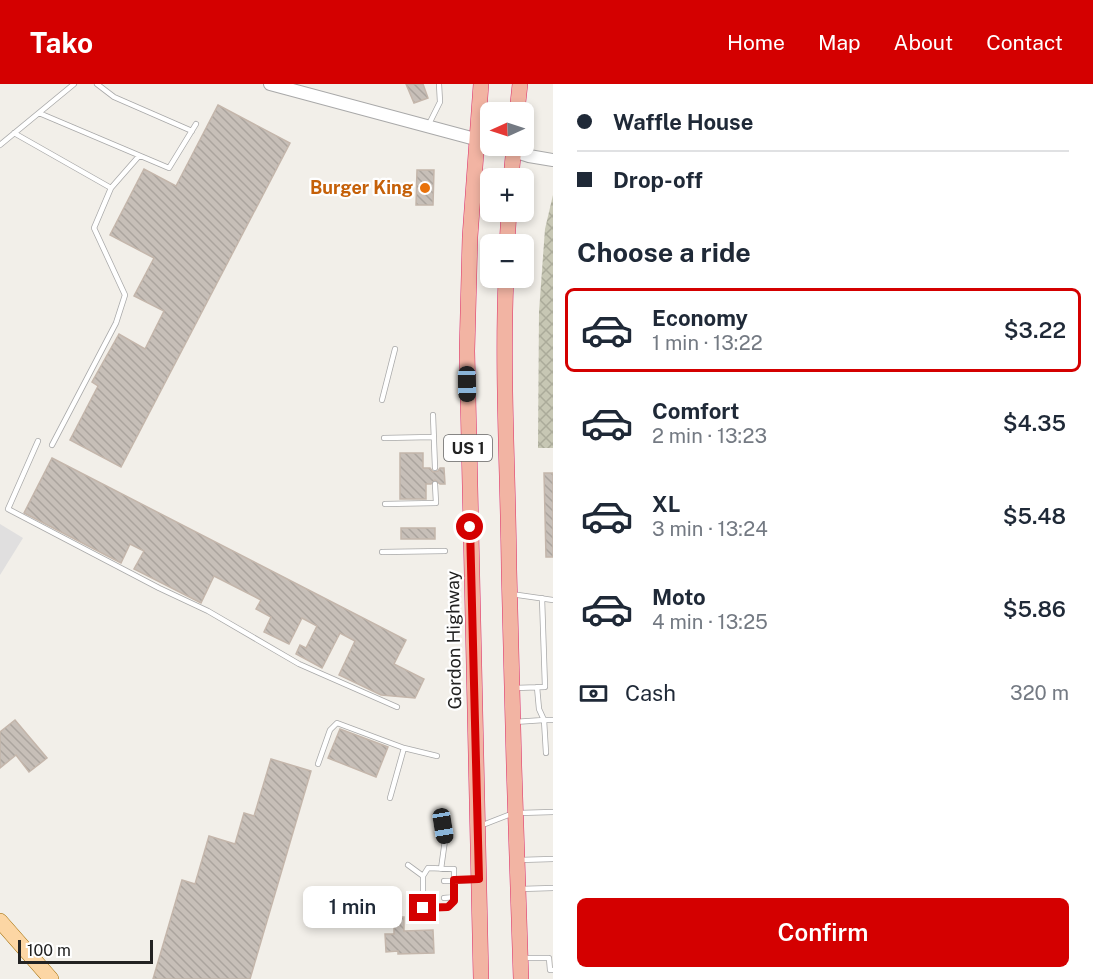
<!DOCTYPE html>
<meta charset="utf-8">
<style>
body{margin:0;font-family:"Public Sans",sans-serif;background:#f2f2f3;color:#1f2937;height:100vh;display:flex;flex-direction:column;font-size:22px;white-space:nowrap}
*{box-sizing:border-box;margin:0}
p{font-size:20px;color:#747a83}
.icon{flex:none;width:33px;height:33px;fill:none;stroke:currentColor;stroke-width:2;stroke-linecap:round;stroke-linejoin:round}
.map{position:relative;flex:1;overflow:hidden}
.details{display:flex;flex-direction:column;background:#fff;width:540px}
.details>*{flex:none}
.top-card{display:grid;align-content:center;height:132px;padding:0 24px;background:#fff}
.needle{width:39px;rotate:267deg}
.controls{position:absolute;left:480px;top:18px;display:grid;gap:12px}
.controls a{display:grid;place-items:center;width:54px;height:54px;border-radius:9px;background:#fff;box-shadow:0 3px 9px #0003;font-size:30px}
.scale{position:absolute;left:18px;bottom:15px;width:135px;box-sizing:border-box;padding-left:6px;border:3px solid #222;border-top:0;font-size:16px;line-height:21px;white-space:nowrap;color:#222;-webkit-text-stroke:4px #fff;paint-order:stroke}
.end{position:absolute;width:27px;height:27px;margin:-14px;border:8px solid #d40000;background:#fff;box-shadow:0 0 0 3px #fff}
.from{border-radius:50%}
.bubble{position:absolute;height:42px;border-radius:9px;background:#fff;box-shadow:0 3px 9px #0003;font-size:20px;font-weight:600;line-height:42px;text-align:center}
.car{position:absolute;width:18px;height:36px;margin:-18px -9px;border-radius:8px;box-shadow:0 0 4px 2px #0007;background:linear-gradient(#222 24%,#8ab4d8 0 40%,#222 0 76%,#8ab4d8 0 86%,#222 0)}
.top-card b{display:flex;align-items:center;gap:21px;height:57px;font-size:22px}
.top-card b+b{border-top:2px solid #e0e1e3}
.top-card i{width:15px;height:15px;background:#1f2937}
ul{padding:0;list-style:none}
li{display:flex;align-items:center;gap:18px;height:84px;margin:0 12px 9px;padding:0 12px;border:3px solid transparent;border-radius:9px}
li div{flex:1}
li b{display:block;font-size:22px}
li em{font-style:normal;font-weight:600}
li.selected{border-color:#d40000}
li>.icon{width:54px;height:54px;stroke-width:1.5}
h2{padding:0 24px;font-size:27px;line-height:72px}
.pay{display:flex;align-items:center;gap:15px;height:66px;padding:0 24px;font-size:22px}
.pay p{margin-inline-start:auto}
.button{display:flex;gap:12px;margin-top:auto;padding:12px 24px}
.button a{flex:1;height:69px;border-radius:9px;background:#d40000;color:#fff;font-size:24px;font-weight:600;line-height:69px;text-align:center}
header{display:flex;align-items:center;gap:36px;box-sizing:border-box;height:84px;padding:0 30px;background:#d40000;color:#fff}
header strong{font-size:28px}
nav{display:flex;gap:33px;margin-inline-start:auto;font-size:21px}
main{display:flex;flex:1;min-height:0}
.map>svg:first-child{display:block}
</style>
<header>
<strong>Tako</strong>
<nav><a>Home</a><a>Map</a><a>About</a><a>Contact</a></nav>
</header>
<main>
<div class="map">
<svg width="553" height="895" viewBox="0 0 553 895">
<defs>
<pattern id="construction-cross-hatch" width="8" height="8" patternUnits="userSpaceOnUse" patternTransform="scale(1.5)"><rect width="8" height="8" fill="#c7c7b4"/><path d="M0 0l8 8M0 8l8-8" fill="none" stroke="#abab9a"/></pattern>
<pattern id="building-back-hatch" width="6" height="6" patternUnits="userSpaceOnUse" patternTransform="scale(1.5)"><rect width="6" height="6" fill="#c7bfb8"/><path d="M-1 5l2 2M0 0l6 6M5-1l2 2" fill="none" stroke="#aba49e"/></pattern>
</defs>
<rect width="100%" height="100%" fill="#f2efe9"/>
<!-- residential -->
<path fill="#e0dfdf" d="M0 440 23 454 0 491Z"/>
<!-- construction -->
<path fill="url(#construction-cross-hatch)" d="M553 111V364H538L539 228 545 145Z"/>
<!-- building -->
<path fill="url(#building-back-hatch)" stroke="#c4b6ab" stroke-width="1.5" d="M406 0H423L428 14 414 19Z
M218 21 290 59 121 383 70 356 98 302 92 298 119 250 145 265 164 227 134 212 154 174 110 151 144 85 176 102Z
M417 86H434L433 121H416Z
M400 369H423V384H430L433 388 438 387 440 384H444L445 400H440L435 396 431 400H426V415H400Z
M52 374 406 556 394 580 424 595 415 614 381 611 339 591 355 557 340 549 322 584 296 570 300 561 306 564 317 542 302 534 289 560 264 548 271 533 256 525 261 516 214 492 201 519 134 485 144 467 130 460 121 479 24 429Z
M544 389H553V473H546Z
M401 444H435V455H401Z
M15 636 47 674 29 688 16 671 0 684V648Z
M340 645 388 663 376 693 328 674Z
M271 675 311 687 250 895H153L182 796 195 800 209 752 235 760 244 729 254 732Z
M394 833H404V847L433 846 434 869 398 870V867L386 868 385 850H394Z"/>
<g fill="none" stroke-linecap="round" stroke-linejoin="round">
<defs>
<path id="service" d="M97 0 114 13 192 47
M39 29 169 84 196 40
M428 42 440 18 439 0
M14 49 111 104
M0 61 74 0
M382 316 395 265
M433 331 435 384
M384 354 433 353
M38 357 8 425 159 504 208 527 299 580 397 623
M52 361 116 239 125 211 94 144 111 104 139 72
M385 420 436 419 435 400
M382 468 445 467
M511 510 553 516
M537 603 539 625 544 636H553
M515 604 545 603 542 514
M514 638 544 636 546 669
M318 680 330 646 337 639 404 664 437 672
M390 714 404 664
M519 729 553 728
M480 742 511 730
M519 776 553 775
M408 781 423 792 428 784 454 785V817L448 823 423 824V792
M441 785 445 756 443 742
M444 797 475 796
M520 805 553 804
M423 814H433
M444 814 454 813
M522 874H549L550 886H553"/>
<path id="tertiary" d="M270 0 490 59
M498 62 529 72 553 76"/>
<path id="primary" d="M0 837 51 895"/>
<path id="trunk" d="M481 0 470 153 467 267 481 895
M517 28 520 0
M511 94 514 62
M507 160 509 128
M506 194C502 291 508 388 509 485 512 622 516 758 521 895"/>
</defs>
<!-- service casing -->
<use href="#service" stroke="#a9a9a9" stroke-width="6"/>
<!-- tertiary casing -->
<use href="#tertiary" stroke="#a9a9a9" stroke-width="14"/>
<!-- primary casing -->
<use href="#primary" stroke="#a06b00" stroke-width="16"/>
<!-- trunk casing -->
<use href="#trunk" stroke="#dc2a67" stroke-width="16"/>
<!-- service -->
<use href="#service" stroke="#fff" stroke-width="4.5"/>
<!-- tertiary -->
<use href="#tertiary" stroke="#fff" stroke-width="12"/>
<!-- primary -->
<use href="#primary" stroke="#fcd6a4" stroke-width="15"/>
<!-- trunk -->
<use href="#trunk" stroke="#f2b4a3" stroke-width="15"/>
</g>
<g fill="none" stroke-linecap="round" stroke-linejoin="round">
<!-- route -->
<path stroke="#d40000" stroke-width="8" d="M423 824 448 823 454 817V796L479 795 470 443"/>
</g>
<!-- markers -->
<circle fill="#e8710a" stroke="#fff" stroke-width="2" cx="425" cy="104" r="6"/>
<g text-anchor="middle" stroke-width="4.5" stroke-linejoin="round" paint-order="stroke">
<!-- shield labels -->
<rect fill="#fff" stroke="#646464" stroke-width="1.5" x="444" y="351" width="48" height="26" rx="4.5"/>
<g font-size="16" font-weight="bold" fill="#222">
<text x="468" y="370">US 1</text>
</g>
<!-- food labels -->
<g font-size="18" font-weight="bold" fill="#c56008" stroke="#fff" text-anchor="end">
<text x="413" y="110">Burger King</text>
</g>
<!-- street labels -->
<g font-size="18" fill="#222" stroke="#fff">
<text transform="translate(454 556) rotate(-91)" y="6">Gordon Highway</text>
</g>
</g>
</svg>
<div class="controls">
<a><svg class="needle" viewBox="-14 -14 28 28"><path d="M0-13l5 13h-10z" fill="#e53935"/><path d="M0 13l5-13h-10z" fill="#747a83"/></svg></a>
<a>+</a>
<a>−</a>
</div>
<div class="scale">100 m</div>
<i class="end from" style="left:470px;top:443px"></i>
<i class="end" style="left:423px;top:824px"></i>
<div class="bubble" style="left:303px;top:802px;width:99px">1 min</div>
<i class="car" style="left:467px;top:300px;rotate:179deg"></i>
<i class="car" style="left:443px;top:742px;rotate:171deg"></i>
</div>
<section class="details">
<div class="top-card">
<b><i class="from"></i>Waffle House</b>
<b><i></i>Drop-off</b>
</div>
<h2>Choose a ride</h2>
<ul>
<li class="selected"><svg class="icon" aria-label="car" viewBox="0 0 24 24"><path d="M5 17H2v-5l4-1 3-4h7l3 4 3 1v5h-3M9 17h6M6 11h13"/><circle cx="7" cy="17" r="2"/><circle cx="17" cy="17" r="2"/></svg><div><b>Economy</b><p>1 min · 13:22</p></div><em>$3.22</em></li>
<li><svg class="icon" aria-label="car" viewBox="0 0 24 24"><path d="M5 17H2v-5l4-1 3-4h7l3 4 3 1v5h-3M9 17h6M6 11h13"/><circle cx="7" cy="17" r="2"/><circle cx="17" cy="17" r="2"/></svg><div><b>Comfort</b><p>2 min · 13:23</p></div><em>$4.35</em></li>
<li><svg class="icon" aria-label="car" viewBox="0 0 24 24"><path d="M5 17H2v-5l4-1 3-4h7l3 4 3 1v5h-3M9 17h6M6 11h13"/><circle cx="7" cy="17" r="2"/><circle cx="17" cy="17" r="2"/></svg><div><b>XL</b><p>3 min · 13:24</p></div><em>$5.48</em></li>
<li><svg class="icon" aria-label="car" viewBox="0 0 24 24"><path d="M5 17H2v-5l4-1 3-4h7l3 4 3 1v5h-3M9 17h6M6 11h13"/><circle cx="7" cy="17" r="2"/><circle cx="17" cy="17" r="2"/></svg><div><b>Moto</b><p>4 min · 13:25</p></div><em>$5.86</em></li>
</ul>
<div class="pay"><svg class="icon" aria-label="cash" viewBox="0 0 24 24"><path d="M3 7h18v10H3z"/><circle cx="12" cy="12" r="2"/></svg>Cash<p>320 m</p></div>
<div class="button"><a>Confirm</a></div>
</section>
</main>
